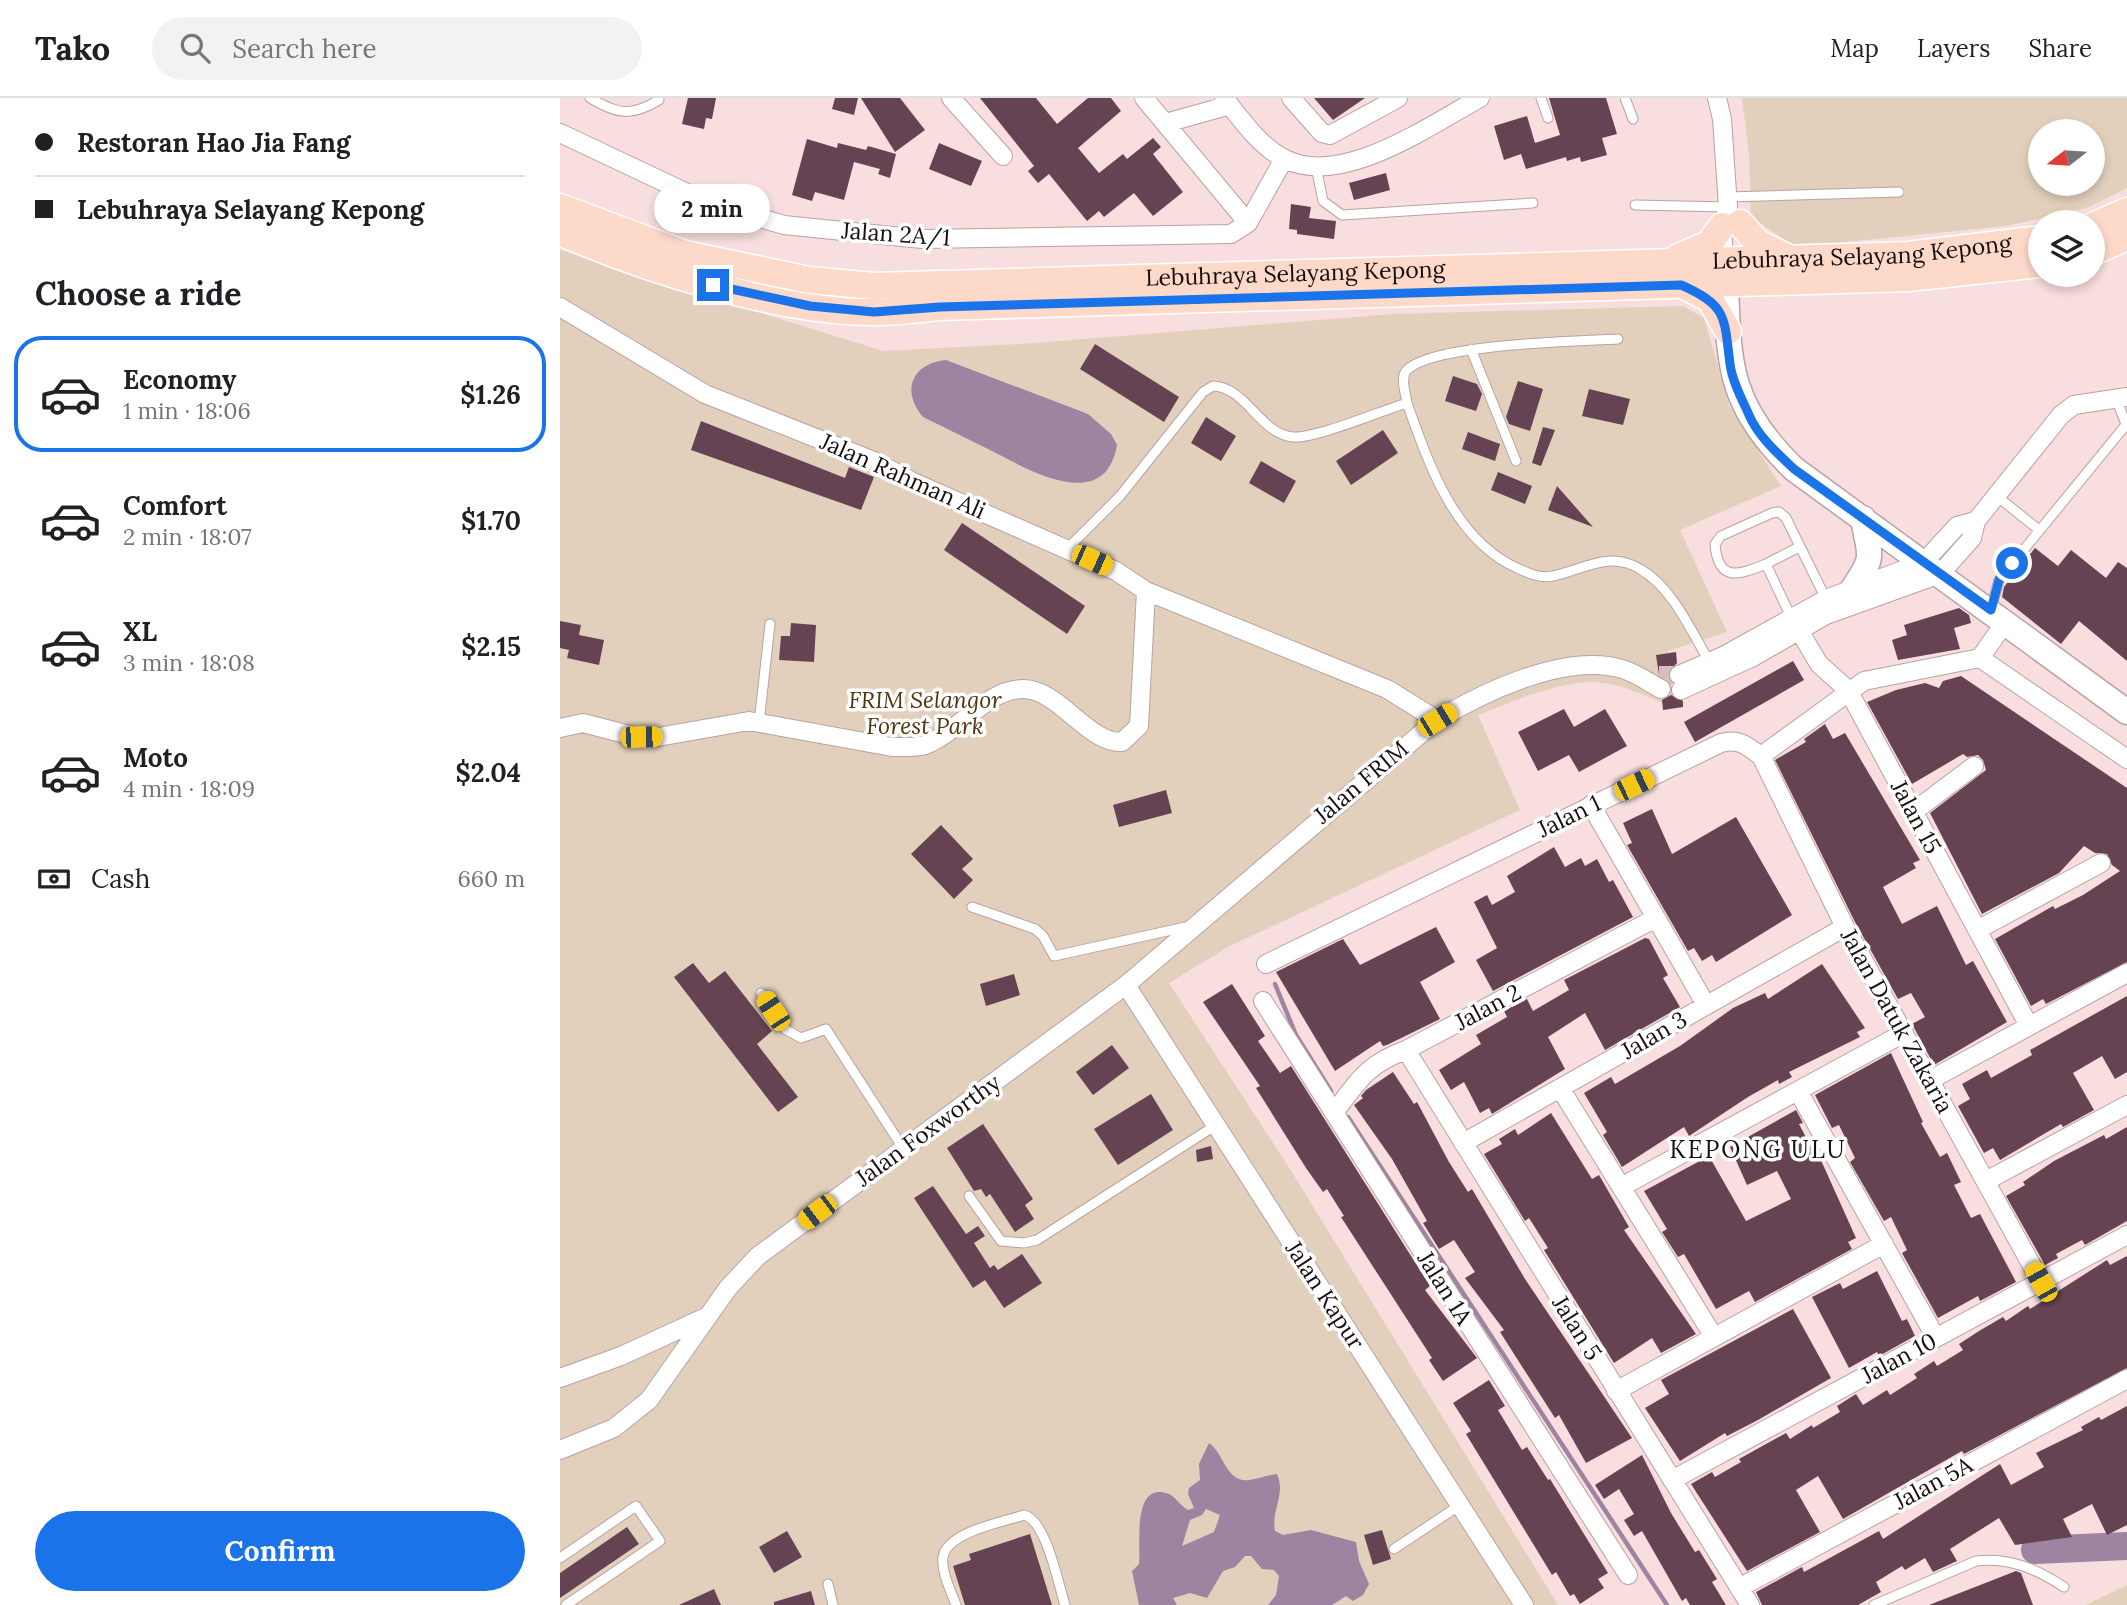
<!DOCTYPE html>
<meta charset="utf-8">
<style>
body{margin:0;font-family:Lora,serif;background:#f2f2f2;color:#202124;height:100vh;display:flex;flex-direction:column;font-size:26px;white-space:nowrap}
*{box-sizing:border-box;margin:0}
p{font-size:23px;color:#757577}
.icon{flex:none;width:38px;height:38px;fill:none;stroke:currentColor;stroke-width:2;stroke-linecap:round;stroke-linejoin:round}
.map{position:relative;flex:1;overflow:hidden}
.sheet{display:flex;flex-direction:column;background:#fff;width:560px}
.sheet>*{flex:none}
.hud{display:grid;align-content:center;height:154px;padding:0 35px;background:#fff}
.needle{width:46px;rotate:253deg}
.controls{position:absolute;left:1468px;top:21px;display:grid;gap:14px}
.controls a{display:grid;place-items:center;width:77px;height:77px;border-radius:50%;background:#fff;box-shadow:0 4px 10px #0003;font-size:35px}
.end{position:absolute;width:32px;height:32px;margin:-16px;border:9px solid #1a73e8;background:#fff;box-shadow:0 0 0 4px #fff}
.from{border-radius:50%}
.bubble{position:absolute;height:49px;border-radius:24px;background:#fff;box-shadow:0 4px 10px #0003;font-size:23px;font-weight:700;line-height:49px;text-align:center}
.car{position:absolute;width:21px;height:42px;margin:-21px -10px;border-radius:9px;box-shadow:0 0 5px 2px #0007;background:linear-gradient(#f5c518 24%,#345 0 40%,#f5c518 0 76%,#345 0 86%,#f5c518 0)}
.hud b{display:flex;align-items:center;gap:24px;height:66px;font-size:26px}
.hud b+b{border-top:2px solid #e0e0e0}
.hud i{width:18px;height:18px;background:#202124}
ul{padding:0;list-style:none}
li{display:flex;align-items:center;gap:21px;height:116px;margin:0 14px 10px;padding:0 21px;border:4px solid transparent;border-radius:28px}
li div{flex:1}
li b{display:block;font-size:26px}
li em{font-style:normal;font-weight:700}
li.on{border-color:#1a73e8}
li>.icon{width:63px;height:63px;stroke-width:1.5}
h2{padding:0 35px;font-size:32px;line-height:84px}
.pay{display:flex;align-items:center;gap:18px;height:77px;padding:0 35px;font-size:26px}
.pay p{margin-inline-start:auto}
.action{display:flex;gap:14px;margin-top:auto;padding:14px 35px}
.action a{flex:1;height:80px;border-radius:42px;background:#1a73e8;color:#fff;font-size:28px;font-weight:700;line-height:80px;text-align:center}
header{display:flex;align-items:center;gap:42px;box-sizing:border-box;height:98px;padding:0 35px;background:#fff;border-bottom:2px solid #e0e0e0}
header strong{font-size:33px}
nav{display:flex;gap:38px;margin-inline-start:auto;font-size:24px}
.search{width:490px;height:63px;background:#f2f2f2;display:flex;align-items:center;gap:18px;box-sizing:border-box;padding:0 24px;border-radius:38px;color:#757577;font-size:26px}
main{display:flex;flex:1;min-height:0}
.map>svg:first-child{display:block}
</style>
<header>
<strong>Tako</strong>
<div class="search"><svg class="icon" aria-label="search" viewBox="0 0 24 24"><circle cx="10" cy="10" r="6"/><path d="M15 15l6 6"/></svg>Search here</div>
<nav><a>Map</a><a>Layers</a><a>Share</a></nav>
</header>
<main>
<section class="sheet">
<div class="hud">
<b><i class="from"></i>Restoran Hao Jia Fang</b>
<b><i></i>Lebuhraya Selayang Kepong</b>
</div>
<h2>Choose a ride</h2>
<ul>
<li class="on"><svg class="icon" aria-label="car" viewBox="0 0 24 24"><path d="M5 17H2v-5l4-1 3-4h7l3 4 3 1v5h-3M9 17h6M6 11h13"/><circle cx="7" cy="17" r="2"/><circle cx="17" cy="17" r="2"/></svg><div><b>Economy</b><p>1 min · 18:06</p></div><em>$1.26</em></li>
<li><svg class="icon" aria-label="car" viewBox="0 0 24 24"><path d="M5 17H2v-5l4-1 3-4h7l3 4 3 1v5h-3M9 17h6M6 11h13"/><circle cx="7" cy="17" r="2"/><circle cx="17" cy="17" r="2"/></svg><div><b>Comfort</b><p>2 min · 18:07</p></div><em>$1.70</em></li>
<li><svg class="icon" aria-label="car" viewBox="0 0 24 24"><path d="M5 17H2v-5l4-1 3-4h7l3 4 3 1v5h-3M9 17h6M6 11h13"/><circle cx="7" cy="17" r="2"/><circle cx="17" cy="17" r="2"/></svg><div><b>XL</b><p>3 min · 18:08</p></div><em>$2.15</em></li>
<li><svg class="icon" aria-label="car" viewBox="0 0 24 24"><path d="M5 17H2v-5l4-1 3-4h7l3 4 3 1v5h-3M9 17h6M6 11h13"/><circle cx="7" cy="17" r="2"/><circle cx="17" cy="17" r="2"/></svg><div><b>Moto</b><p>4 min · 18:09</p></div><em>$2.04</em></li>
</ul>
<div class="pay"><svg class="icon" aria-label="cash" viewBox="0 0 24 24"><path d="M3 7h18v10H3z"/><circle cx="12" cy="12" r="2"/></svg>Cash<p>660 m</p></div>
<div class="action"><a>Confirm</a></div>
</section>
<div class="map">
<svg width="1567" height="1507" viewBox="0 0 1567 1507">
<rect width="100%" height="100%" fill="#f8dede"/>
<!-- green -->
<path fill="#e2d0bc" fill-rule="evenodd" d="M1182 0H1567V90L1527 110 1446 128 1235 149 1191 119 1189 56ZM1480 33H1533V86H1480Z
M0 152 323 253 475 245 833 216 1123 208 1144 220 1169 307 1221 388 1120 432 1167 534 1108 553 1114 609C1089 600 1059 584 1032 584 994 585 954 603 918 617L960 712 668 849 609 885 730 1071 998 1507H0Z
M1567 1487V1507H1526Z"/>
<!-- water -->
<path fill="#9e84a0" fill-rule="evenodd" d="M386 262 528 316 551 336 557 347C545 417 469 372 432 353 409 342 386 330 363 319 340 292 353 265 386 262Z
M649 1345C664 1355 666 1385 689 1382 698 1381 707 1377 717 1376 726 1396 711 1412 715 1433L723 1437 751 1432 796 1444 799 1463 809 1486 803 1497 793 1503 786 1498 772 1507H708L716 1497 719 1478 714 1472 702 1471 691 1458H685L675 1469 663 1473 647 1500 630 1495 613 1500 617 1507H579L572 1473 579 1466C581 1446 572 1386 606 1395 615 1397 619 1407 628 1412L634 1410 628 1396 629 1390 640 1382 639 1366ZM646 1411 660 1417 654 1434 622 1448 630 1422 642 1417Z"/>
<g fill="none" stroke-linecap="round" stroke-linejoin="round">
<!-- stream -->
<path stroke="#9e84a0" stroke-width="4.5" d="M715 886 736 937 771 993
M788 1019 1107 1507"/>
<!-- river -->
<path stroke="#9e84a0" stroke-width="28" d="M1475 1452 1567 1448"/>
</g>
<!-- building -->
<path fill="#654352" d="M128 0H156L152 21 146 20 144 31 122 26Z
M275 0H298L294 17 272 11Z
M301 0H340L365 32 335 54Z
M420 0H476L497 26 528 0H551L561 13 518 50 539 75 563 56 567 61 593 40 601 49 593 56 623 94 593 118 574 95 544 119 539 113 527 123 489 76 478 85 468 73 474 68Z
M754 0H805L773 22Z
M989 0H1046L1057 36 1042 40 1047 57 1021 64 1020 59 1007 63 1006 59 966 71 961 56 944 62 934 28 967 18 975 45 1000 37Z
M247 41 277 50 278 45 306 52 308 48 336 56 330 80 318 76 320 71 294 64 284 102 255 94 252 103 232 97Z
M379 45 422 63 411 88 369 71Z
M826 75 830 92 794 102 789 85Z
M731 106 751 109 749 120 776 123 774 141 737 136V132L729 131Z
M535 246 619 299 604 324 520 271Z
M893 278 917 286 922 296 916 313 885 303Z
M958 283 983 291 970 333 949 326 946 319Z
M1029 291 1070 301 1063 327 1022 318Z
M646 319 676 338 661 363 631 345Z
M141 323 285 380 289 369 314 379 301 412 131 352Z
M983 329 995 332 981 368 972 365Z
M823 332 838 355 791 387 776 363Z
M908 334 940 346 935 363 902 351Z
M701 363 736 383 724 405 689 385Z
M938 374 972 388 965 406 931 392Z
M997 388 1033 429 988 412Z
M402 425 525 508 507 536 384 452Z
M1475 450 1498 468 1511 452 1546 480 1558 464 1567 470V563L1519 523 1501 546 1442 499 1444 489Z
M1399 510 1409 517 1411 525 1394 530 1400 551 1338 562 1332 542 1347 537 1344 527Z
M0 523 21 527 19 537 44 542 39 567 7 560 9 552 0 550Z
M231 525 256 527 254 564 219 562 221 538H230Z
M1116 554 1117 565 1108 575V581L1112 586H1111L1099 577 1096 557Z
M1233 563 1244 582 1135 644 1124 624Z
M1401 578 1567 690V864L1486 906 1483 901 1471 908 1435 841 1493 808 1495 811 1523 797 1560 773 1552 767 1547 756 1535 755 1524 748 1499 775 1422 816 1370 715 1426 672 1423 662 1418 657 1407 659 1403 656 1352 686 1307 604 1336 592 1365 585 1379 590 1383 583Z
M1111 597 1123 603V609L1103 612 1102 602Z
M1004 611 1014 629 1045 611 1067 648 1019 674 1009 657 978 673 958 634Z
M1265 626 1273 641 1285 635 1360 762 1353 765 1356 770 1323 789 1342 826 1377 808 1406 867 1413 863 1447 924 1374 967 1352 926 1365 919 1351 895 1338 901 1295 824 1215 662 1246 644 1244 641Z
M606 692 612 715 559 729 553 707Z
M1092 711 1112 756 1176 719 1232 817 1156 864 1152 857 1142 863 1134 850 1128 853 1067 747 1072 745 1063 725Z
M381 727 413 761 402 771 413 782 394 801 351 756Z
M994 749 1005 769 1021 760 1025 768 1037 761 1049 784 1053 782 1073 819 933 893 916 862 937 850 914 804 927 797 932 807 955 794 947 778Z
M876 829 895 864 860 884 880 921 827 947 823 948 820 943 775 973 716 874 783 841 800 867Z
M1085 840 1089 841 1108 877 1103 880 1120 909 1045 952 1025 915 988 939 1005 971 932 1016 929 1010 920 1015 904 984 891 992 879 972 921 946 916 937 947 919 944 913 967 901 973 913 1009 892 1004 882Z
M133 865 149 885 165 873 212 933 197 946 238 999 218 1014 114 879Z
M1262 866 1305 930 1297 934 1300 939 1229 974 1232 979 1219 986 1218 982 1188 999 1129 1038 1124 1029 1062 1069 1043 1037 1047 1034 1024 995 1051 979 1055 986 1120 948 1173 910 1205 895 1208 901Z
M454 876 460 897 426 908 420 886Z
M672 886 705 938 698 943 720 975 731 968 870 1188 865 1192 917 1260 883 1283 869 1262 872 1260 781 1119 784 1118 767 1091 763 1094 746 1070 696 990 700 988 643 904Z
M1567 898V974L1555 981 1542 958 1513 975 1534 1012 1503 1029 1501 1026 1440 1062 1433 1050 1424 1055 1398 1008 1410 1001 1402 986 1427 972 1431 980 1472 957 1470 952Z
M552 947 569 970 533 997 516 974Z
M1331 955 1363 1024 1361 1025 1380 1059 1387 1055 1401 1084 1394 1087 1411 1120 1420 1116 1456 1184 1420 1203 1418 1198 1378 1220 1342 1155 1347 1152 1331 1119 1324 1123 1290 1064 1295 1060 1279 1027 1272 1030 1255 997Z
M833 974 854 1006 857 1004 889 1064 908 1094 912 1091 965 1181 1072 1340 1026 1365 999 1317 995 1320 940 1234 944 1232 905 1180 915 1174 894 1142 879 1151 863 1125 867 1123 832 1061 794 1007 803 1000 801 998 806 992Z
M591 996 613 1032 558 1067 534 1031Z
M1236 1012 1243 1025 1239 1026 1252 1051 1255 1049 1296 1140 1288 1144 1292 1151 1195 1204 1189 1193 1156 1211 1124 1156 1118 1159 1102 1134 1107 1131 1084 1093 1149 1058 1186 1123 1231 1101 1217 1073 1187 1087 1170 1049Z
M991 1015 1032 1081 1039 1077 1069 1129 1064 1132 1136 1236 1101 1255 1092 1240 1054 1265 984 1152 988 1150 969 1120 965 1123 924 1056 942 1046 939 1041 955 1031 958 1037Z
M423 1026 473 1101 465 1107 474 1121 455 1134 430 1096 426 1099 421 1091 414 1093 387 1050Z
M1567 1029V1123L1525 1147 1522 1142 1496 1156 1498 1160 1485 1167 1446 1098 1465 1087 1463 1084 1494 1063 1544 1037 1546 1041Z
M651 1048 653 1061 637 1064 636 1052Z
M373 1088 406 1136 418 1128 425 1138 414 1145 430 1170 434 1167 438 1172 462 1156 482 1185 444 1210 425 1182 413 1190 354 1100Z
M1567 1158V1270L1404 1356 1402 1353 1283 1421 1258 1378 1236 1392 1260 1434 1187 1473 1131 1386 1152 1374 1155 1379 1181 1364 1179 1361 1226 1335 1230 1341 1252 1327 1253 1330 1280 1314 1277 1308 1296 1296 1303 1307 1327 1292 1330 1297 1357 1280 1354 1276 1374 1263 1377 1268 1403 1252 1399 1246 1419 1233 1443 1219 1446 1223 1468 1208 1470 1211 1547 1162 1550 1167Z
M1317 1173 1342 1223 1347 1221 1355 1238 1319 1258 1317 1254 1289 1270 1252 1199 1280 1185 1283 1191Z
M1233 1211 1271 1280 1198 1322 1167 1338 1165 1335 1120 1363 1085 1310 1109 1296 1101 1282Z
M929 1282 945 1308 938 1312 962 1352 967 1349 988 1382 990 1381 1048 1475 1038 1481 1044 1490 1020 1506 1014 1496 1010 1498 996 1474 992 1477 906 1336 911 1333 893 1305Z
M1567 1308V1427L1547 1437 1532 1406 1503 1421 1512 1439 1455 1447 1439 1420 1390 1451 1397 1463 1373 1474 1365 1460 1345 1472 1342 1468 1316 1484 1321 1494 1298 1507H1202L1196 1494 1242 1469 1244 1474 1319 1433 1323 1441 1440 1366 1451 1387 1484 1369 1476 1355 1523 1332 1521 1329 1539 1319 1541 1322Z
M1082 1357 1111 1415 1135 1454 1139 1452 1157 1481 1152 1484 1166 1507H1130L1126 1500 1122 1503 1082 1433 1074 1438 1064 1422 1074 1416 1059 1391 1044 1401 1035 1387Z
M67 1429 79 1446 0 1500V1475Z
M822 1432 831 1461 813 1467 804 1437Z
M227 1433 242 1459 214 1475 199 1449Z
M470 1436 492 1507H405L393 1468 411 1462 409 1456Z
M1456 1473 1461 1475 1473 1507H1369Z
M154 1491 161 1507H119Z
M251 1493 255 1507H214V1504Z"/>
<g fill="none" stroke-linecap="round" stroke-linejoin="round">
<!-- street-tunnel -->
<path stroke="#d6bfbf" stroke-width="18" stroke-dasharray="18 9" stroke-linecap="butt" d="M1099 577H1119"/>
<defs>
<path id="lane" d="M30 0C57 16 71 19 99 2
M981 0 988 20
M1065 0 1073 21
M756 69 763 103 782 117 973 105
M1168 99 1339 94
M1075 107 1168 109
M911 251 956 363
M1557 303 1567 329
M847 305C846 296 840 281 846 273 868 246 1019 243 1058 241
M1438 399 1479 432
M507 451 560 398 643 294 653 288C686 289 700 336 733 339 755 341 823 312 847 305 868 364 894 442 957 470 968 475 980 481 993 478 1023 472 1049 452 1080 471 1113 490 1131 533 1150 565
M1206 466 1239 449
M1431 511 1439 482 1565 328
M1231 519 1206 466C1179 477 1158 485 1155 446L1161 438 1212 415 1219 414 1226 420 1266 501
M199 625 210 526
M412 809 475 831 483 838 494 858 630 828
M201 895 225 931 241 940 266 931 343 1050
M409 1098 441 1143 464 1145 477 1142 656 1027
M834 1451 900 1407
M0 1460 76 1408 100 1443 6 1507
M268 1486 273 1507
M396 1507C391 1493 381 1474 383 1459 387 1434 443 1424 464 1417 486 1422 498 1485 505 1507
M1314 1507 1416 1463C1449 1459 1477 1471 1504 1489"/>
<path id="street" d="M391 0 443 58
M584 0 688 125
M664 0C681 21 700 49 725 61 782 90 870 27 920 0
M731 0 762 35 770 37 838 0
M1157 0 1162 21 1168 109 1162 128 1164 163
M606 25 670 7
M0 35 146 104 224 127 362 141 671 136 688 125 724 61
M0 209 145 296 314 363 353 384 556 473 586 493 827 591 877 622
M1231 519 1259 566 1288 592 1469 928
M1420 560 1567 661
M1119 577 1163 558 1266 501 1364 464 1397 428 1416 423
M1121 592 1193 559 1266 517 1380 476 1412 440 1416 423 1501 317 1514 307 1567 299
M0 630 23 625 81 640 98 639 189 623 332 649C343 649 354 650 365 647 398 635 426 591 463 591 499 591 528 646 562 644L579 628 586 493
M1201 658 1304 583 1420 560 1446 523
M1031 707 1146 907
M1353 714 1414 668
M1417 832 1541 765
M706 866 1161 645C1179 640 1187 648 1201 658L1285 829 1481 1184
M566 887 964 1507
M703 903 1068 1477
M846 952 1190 1507
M1370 982 1567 875
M1000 990 1154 1239
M1238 993 1376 1240
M774 1015C798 983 807 966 846 952L1096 820
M903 1045 1285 829
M1426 1083 1567 1007
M1061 1089 1344 935
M0 1280 61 1258 146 1219
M1056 1293 1324 1146
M0 1352 54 1330 89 1302 168 1190 198 1158 566 887 877 622C924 594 1006 554 1062 571 1076 575 1088 584 1101 591
M1112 1382 1567 1137
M1179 1490 1567 1281"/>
<path id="secondary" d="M1165 167C1170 259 1162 301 1234 371L1567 614
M1292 492C1317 455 1309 460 1303 420"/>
<g id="primary">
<path id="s1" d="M0 109 125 156 249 182 314 188 1348 157 1480 141"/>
<path d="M1180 125 1198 145 1229 160"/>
<path d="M1533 128 1567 113"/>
<path d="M0 134C83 171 225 216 316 214 337 214 359 211 380 209L1349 180 1480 166"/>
<path d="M1533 154 1567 139"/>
<path d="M1118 159 1149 146 1162 128"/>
<path d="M1122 187 1150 201 1168 233"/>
</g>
</defs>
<!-- lane casing -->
<use href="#lane" stroke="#baa2a2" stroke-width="11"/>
<!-- street casing -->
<use href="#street" stroke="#baa2a2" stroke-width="20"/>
<!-- secondary casing -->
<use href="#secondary" stroke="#baa2a2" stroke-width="27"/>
<!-- primary casing -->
<use href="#primary" stroke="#fff" stroke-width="29"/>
<!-- lane -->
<use href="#lane" stroke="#fff" stroke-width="9"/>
<!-- street -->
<use href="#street" stroke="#fff" stroke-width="18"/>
<!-- secondary -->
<use href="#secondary" stroke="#fff" stroke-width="24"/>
<!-- primary -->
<use href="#primary" stroke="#fdd9c9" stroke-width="26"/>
</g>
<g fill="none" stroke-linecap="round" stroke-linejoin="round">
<!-- route -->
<path stroke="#1a73e8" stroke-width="9" d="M153 187 250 208 293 212 314 214 380 209 1121 187C1168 207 1164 220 1170 266 1172 283 1182 301 1189 317 1198 338 1217 355 1234 371L1431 512 1439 482 1452 465"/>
</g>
<g text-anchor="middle" stroke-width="7" stroke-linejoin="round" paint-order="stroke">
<!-- street labels -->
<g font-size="23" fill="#170f0f" stroke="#fff">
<text transform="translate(336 136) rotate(4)" y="8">Jalan 2A/1</text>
<text dy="8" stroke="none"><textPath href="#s1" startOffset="1314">Lebuhraya Selayang Kepong</textPath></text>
<text dy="8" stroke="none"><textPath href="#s1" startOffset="747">Lebuhraya Selayang Kepong</textPath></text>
<text transform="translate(343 378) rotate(24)" y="8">Jalan Rahman Ali</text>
<text transform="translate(801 684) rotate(-40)" y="8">Jalan FRIM</text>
<text transform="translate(1009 718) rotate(-26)" y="8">Jalan 1</text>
<text transform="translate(1356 719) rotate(62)" y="8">Jalan 15</text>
<text transform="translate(928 909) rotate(-28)" y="8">Jalan 2</text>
<text transform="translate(1337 923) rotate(61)" y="8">Jalan Datuk Zakaria</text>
<text transform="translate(1094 937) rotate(-30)" y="8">Jalan 3</text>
<text transform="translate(368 1032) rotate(-36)" y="8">Jalan Foxworthy</text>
<text transform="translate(885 1190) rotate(58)" y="8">Jalan 1A</text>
<text transform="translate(765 1197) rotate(57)" y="8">Jalan Kapur</text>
<text transform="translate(1017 1230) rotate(58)" y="8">Jalan 5</text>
<text transform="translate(1339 1260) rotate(-28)" y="8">Jalan 10</text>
<text transform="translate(1373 1385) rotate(-28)" y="8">Jalan 5A</text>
</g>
<!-- park labels -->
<g font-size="23" font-style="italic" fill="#51350f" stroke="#fff">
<text x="365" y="610">FRIM Selangor<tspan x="365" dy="26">Forest Park</tspan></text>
</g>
<!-- neighbourhood labels -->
<g font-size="24" letter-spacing="2" fill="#170f0f" stroke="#fff">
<text x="1198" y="1060">KEPONG ULU</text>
</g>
</g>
</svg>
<div class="controls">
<a><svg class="needle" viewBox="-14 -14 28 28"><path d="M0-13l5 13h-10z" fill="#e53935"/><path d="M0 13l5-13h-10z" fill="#757577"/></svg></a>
<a><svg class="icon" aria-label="layers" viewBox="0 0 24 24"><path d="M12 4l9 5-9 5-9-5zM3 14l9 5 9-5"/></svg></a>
</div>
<i class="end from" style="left:1452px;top:465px"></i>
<i class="end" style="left:153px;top:187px"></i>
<div class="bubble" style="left:94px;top:86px;width:116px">2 min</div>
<i class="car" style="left:532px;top:462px;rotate:114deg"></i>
<i class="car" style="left:877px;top:622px;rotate:59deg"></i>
<i class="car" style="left:81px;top:639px;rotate:89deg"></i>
<i class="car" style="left:1074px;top:687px;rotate:64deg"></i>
<i class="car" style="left:213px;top:913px;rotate:327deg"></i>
<i class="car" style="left:257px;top:1114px;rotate:233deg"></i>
<i class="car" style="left:1481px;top:1184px;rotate:331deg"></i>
</div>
</main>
